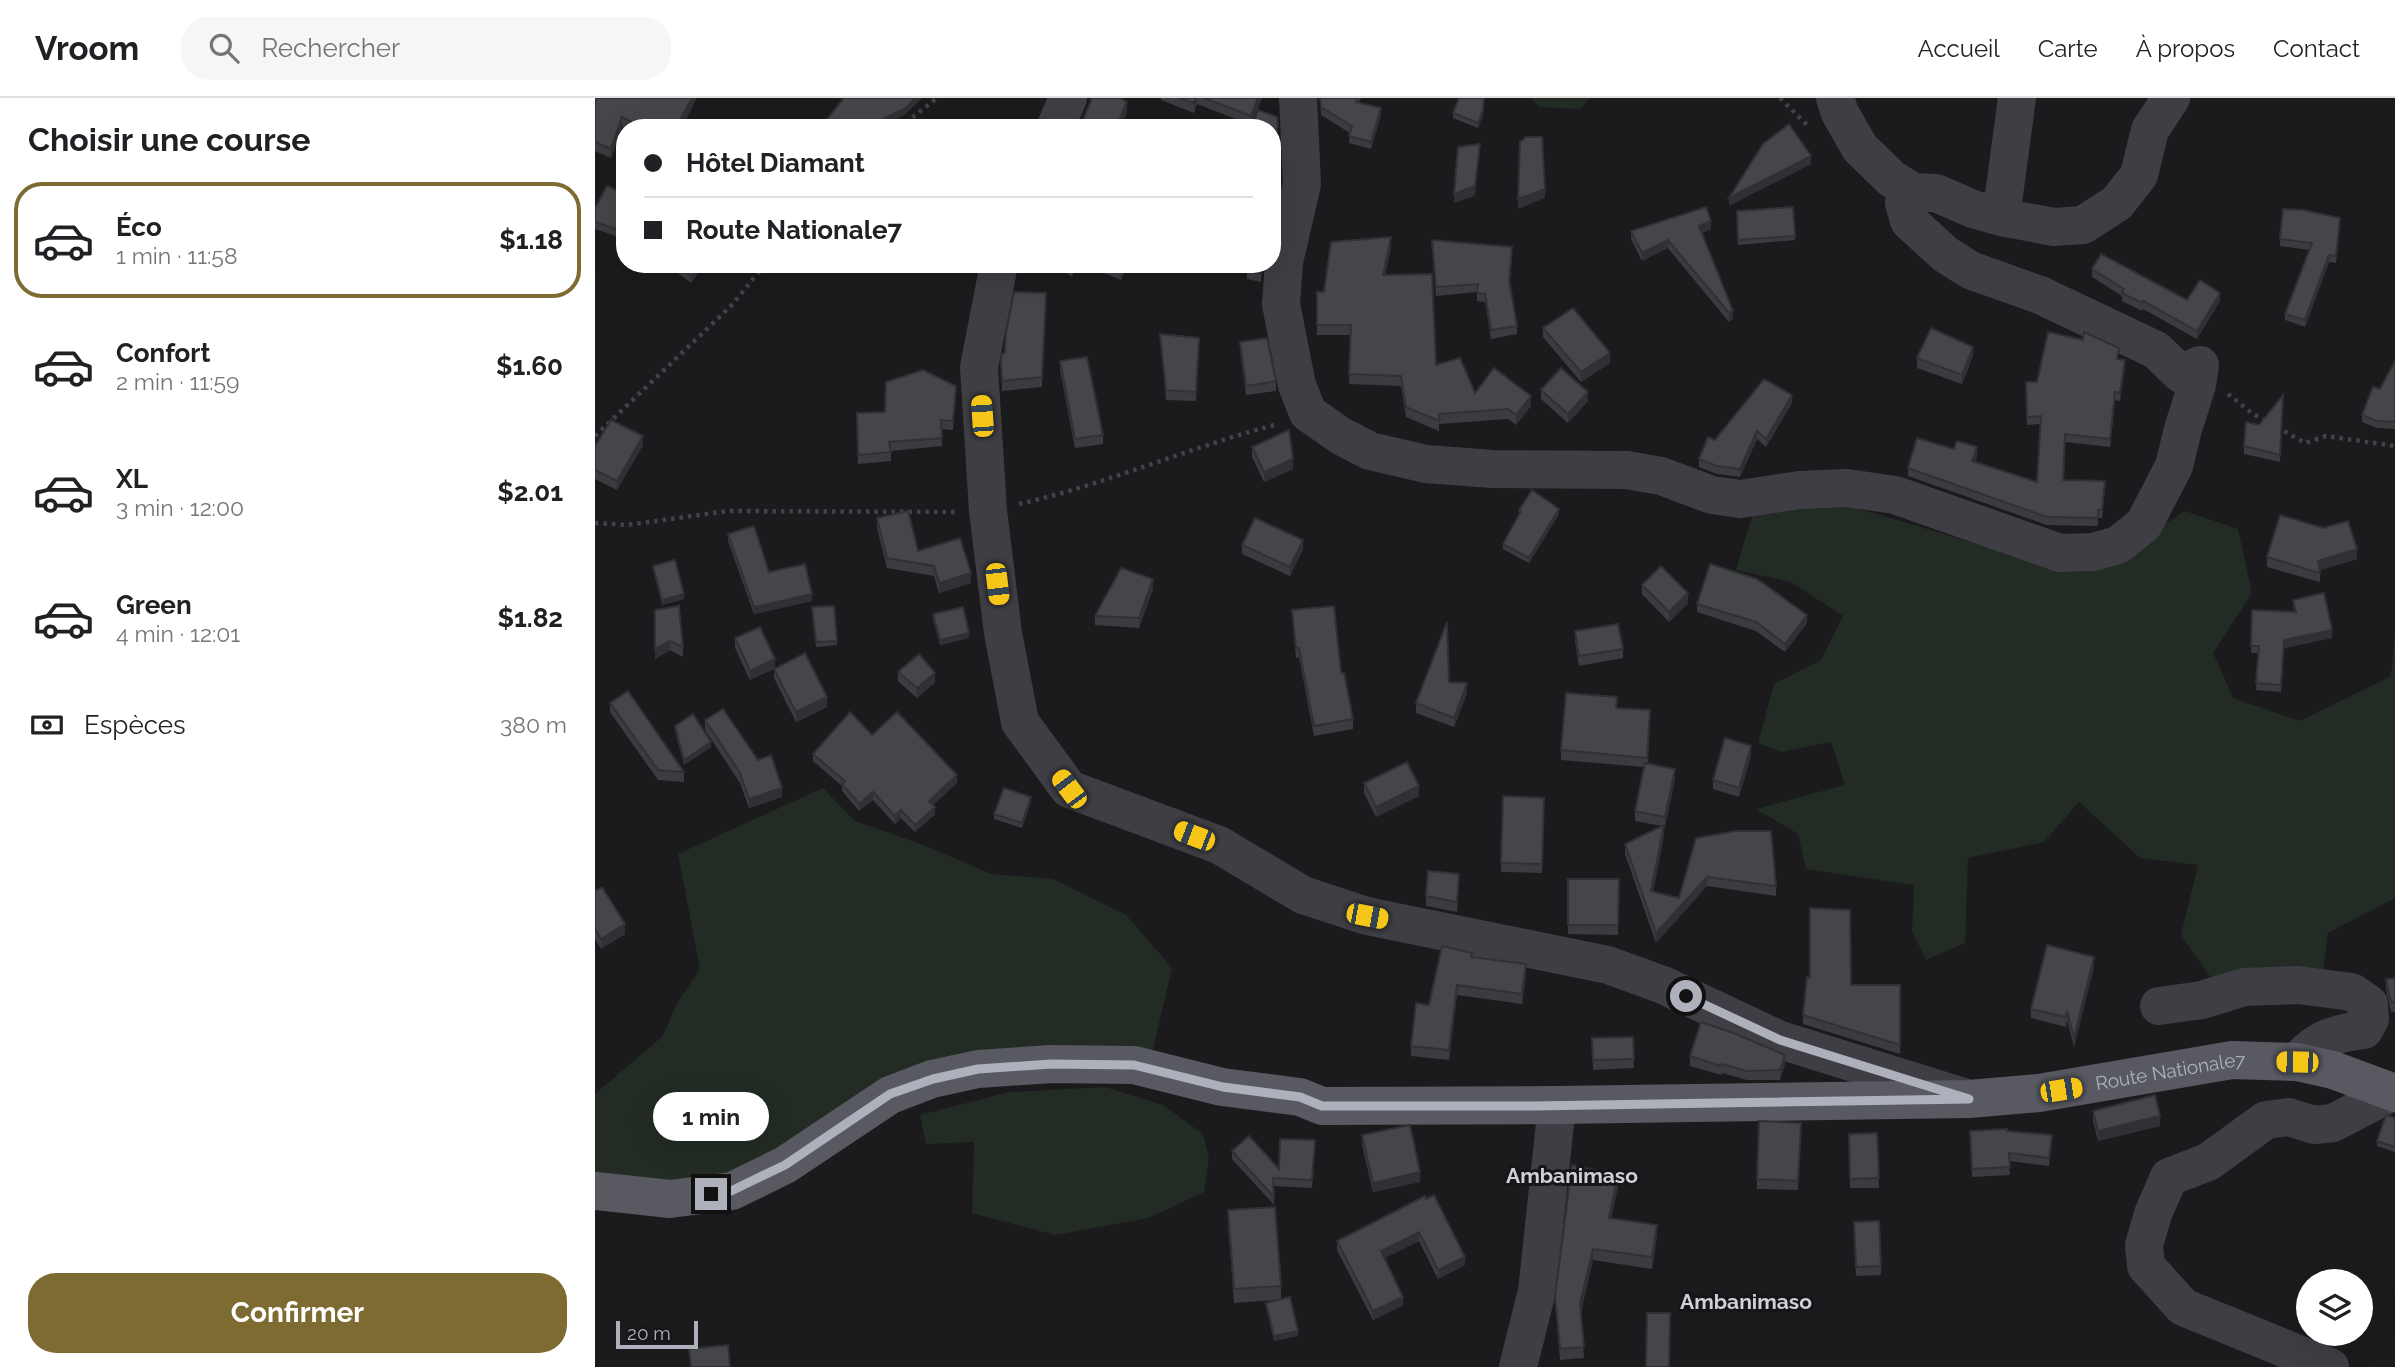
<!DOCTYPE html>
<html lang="fr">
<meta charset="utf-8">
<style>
body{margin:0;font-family:Raleway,sans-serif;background:#f6f6f6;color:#202124;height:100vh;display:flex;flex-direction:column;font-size:26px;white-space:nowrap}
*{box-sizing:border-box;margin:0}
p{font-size:23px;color:#757577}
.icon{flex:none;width:38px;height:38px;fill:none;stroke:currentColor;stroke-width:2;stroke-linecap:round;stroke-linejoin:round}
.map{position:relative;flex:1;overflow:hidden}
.sheet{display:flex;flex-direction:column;background:#fff;width:595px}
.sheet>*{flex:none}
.guide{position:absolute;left:21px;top:21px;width:665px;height:154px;border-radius:28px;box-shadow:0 7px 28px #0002;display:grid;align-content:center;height:154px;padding:0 28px;background:#fff}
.controls{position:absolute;left:1701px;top:1171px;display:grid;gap:14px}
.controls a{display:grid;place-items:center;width:77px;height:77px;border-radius:50%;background:#fff;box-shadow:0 7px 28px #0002;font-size:35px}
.scale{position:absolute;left:21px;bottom:18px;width:82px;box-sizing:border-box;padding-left:7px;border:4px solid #aeb1bc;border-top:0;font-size:19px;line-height:24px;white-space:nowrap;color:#aeb1bc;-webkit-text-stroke:5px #161618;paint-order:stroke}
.end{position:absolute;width:32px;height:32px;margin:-16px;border:9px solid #aeb1bc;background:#111;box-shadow:0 0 0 4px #111}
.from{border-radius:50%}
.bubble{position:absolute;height:49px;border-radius:24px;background:#fff;box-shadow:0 7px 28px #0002;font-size:23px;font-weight:700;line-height:49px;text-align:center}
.car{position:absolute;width:21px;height:42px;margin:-21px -10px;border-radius:9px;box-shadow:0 0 5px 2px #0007;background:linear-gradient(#f5c518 24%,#345 0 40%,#f5c518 0 76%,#345 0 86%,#f5c518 0)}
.guide b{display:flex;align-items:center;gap:24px;height:66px;font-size:26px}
.guide b+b{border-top:2px solid #e0e0e0}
.guide i{width:18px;height:18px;background:#202124}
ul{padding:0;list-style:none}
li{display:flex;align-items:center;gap:21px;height:116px;margin:0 14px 10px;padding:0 14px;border:4px solid transparent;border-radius:28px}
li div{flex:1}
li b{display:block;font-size:26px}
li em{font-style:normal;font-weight:700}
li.active{border-color:#7d6b31}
li>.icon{width:63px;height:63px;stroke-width:1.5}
h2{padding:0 28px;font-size:32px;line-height:84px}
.pay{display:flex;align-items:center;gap:18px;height:77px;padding:0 28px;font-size:26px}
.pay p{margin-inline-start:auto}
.primary-button{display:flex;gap:14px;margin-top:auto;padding:14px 28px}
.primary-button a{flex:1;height:80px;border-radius:28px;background:#7d6b31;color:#fff;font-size:28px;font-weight:700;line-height:80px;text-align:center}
header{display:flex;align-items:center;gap:42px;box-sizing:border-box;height:98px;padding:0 35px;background:#fff;border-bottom:2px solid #e0e0e0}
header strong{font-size:33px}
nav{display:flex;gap:38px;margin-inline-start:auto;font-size:24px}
.search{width:490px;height:63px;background:#f6f6f6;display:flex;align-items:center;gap:18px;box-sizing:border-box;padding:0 24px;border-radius:28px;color:#757577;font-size:26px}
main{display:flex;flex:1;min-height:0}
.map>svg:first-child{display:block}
</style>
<header>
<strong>Vroom</strong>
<div class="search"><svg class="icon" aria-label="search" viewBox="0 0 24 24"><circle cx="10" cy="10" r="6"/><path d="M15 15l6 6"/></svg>Rechercher</div>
<nav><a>Accueil</a><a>Carte</a><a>À propos</a><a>Contact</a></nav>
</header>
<main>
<section class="sheet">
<h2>Choisir une course</h2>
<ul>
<li class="active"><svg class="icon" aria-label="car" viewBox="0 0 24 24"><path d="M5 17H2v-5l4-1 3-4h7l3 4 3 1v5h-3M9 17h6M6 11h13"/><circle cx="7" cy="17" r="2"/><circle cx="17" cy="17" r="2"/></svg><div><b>Éco</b><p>1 min · 11:58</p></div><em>$1.18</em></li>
<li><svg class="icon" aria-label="car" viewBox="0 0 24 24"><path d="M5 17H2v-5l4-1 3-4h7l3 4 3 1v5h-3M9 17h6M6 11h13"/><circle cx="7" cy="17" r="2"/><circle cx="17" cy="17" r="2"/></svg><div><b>Confort</b><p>2 min · 11:59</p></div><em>$1.60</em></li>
<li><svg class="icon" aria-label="car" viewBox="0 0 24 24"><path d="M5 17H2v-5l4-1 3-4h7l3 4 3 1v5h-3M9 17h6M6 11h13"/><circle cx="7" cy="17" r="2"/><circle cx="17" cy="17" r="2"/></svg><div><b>XL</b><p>3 min · 12:00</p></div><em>$2.01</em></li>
<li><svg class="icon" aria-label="car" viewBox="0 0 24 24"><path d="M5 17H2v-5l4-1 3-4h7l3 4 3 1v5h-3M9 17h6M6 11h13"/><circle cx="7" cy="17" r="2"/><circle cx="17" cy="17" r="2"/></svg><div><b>Green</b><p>4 min · 12:01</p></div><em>$1.82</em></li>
</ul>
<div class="pay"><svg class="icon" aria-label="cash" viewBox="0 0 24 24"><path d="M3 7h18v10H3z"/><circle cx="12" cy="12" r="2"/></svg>Espèces<p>380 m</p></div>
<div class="primary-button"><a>Confirmer</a></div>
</section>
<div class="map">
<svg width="1800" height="1269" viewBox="0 0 1800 1269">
<rect width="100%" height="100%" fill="#1b1b1d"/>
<!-- green -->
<path fill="#222b24" d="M936 0H995L985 11 945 9Z
M1241 404 1474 473 1517 461 1590 413 1643 431 1657 495 1618 555 1638 600 1705 623 1796 578 1800 531V800L1733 835 1727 879 1621 887 1586 837 1603 767 1545 760 1484 704 1449 744 1373 760 1370 845 1331 862 1317 833 1319 787 1211 771 1203 736 1161 711 1250 687 1236 644 1186 654 1163 645 1179 586 1226 562 1248 518 1196 484 1141 472 1159 411Z
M228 690 260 723 331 748 396 776 458 781 531 817 577 870 556 960 411 955 115 1096 0 1085V996L68 938 81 907 105 871 83 756Z
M510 989 568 1007 608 1036 614 1061 609 1094 554 1120 460 1137 377 1115 379 1044 331 1046 325 1017 414 994Z"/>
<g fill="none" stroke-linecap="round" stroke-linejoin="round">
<!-- path -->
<path stroke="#424349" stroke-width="4.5" stroke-dasharray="3.5 5" stroke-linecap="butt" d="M1185 0 1213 28
M304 30 342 0
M1633 296 1658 316 1671 323
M1682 329 1710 345 1731 338 1800 348
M0 338 137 207 170 166
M424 406C512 386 595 349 683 326
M0 425 32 427 133 413 363 414"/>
<!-- minor -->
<path stroke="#3e3e44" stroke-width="38" d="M703 0 707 86 689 164 686 206 694 247 702 287 713 315 746 338 775 353 831 366 898 371 1032 372 1066 378 1117 397 1145 401 1205 392 1252 390 1300 397 1465 455 1498 454 1523 447 1549 426 1579 368 1588 331 1602 287 1605 267
M1240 0 1245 15 1265 50 1297 81 1318 94 1341 95 1378 111 1406 119 1459 129 1488 127 1522 105 1544 77 1555 32 1576 0
M460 30 473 0
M1318 94 1309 105 1314 123 1350 156 1375 172 1445 197 1561 252 1586 276 1605 267
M1406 119 1422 0
M404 166 384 269 393 413 408 535 425 624 474 691 624 747 708 797 772 818 1013 867 1068 887 1185 942 1368 999
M1564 908 1607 902 1649 889 1703 887 1757 894 1774 906 1775 921 1769 932C1740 935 1721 941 1702 964
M923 1269 942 1193 962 1007
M1735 1269 1588 1209 1551 1168 1549 1147 1558 1116 1574 1079 1613 1064 1671 1022 1694 1019 1719 1027 1738 1025 1797 994"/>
<!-- major -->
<path stroke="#585961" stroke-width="38" id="s1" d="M0 1093 75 1101 137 1093 190 1067 295 997 337 981 383 971 456 966 539 967 627 989 705 999 727 1008 962 1007 1374 1001 1444 995 1637 962 1702 964 1738 972 1800 995"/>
</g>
<!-- wall -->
<path fill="#3b3c40" d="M1 0H101L95 14 86 30H31L27 28 16 60 0 53V4Z
M566 0H667L656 27 602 6 599 15 566 2Z
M725 0H766L764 4 786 17 776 51 754 45 755 35 726 17Z
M858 15 888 17 883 30 858 20Z
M30 96V143L18 137 0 131V110Z
M1198 109 1200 142 1143 147 1142 113Z
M1745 127 1741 165 1734 164 1710 229 1690 222V216L1715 152 1685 148V141Z
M1116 131 1107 135 1138 221 1134 224 1073 150 1047 163 1036 141V133Z
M837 142 917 158 915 185 922 228V236L896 241 890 204 882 203V194L841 198Z
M796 149 790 177 841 267 880 295 936 308 921 327 913 321 844 326V333L811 319 806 288 754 286 756 237H722V194H729Z
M71 166H110L96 185Z
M461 166H483L477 179Z
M487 166H533L526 182Z
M667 166 666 184 652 181V173Z
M1497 171 1592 202 1625 203 1602 241 1548 211 1547 213 1527 203V198L1497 179Z
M451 195 447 289 407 293 406 261Z
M948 230 1015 265 986 284 948 239Z
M565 236 604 250 601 303 571 302Z
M645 244 681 283V293L651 297 645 253Z
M1378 258 1367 286 1322 270V260Z
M1523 261 1530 270 1525 303 1520 302 1515 349 1470 344 1469 382 1510 391 1507 420H1503V428L1452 427 1313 378V370L1382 358 1380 364 1442 384 1445 326 1432 327 1431 284H1442Z
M465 263 508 337V346L480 350 465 272Z
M1800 263V331L1782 330 1767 324V317L1785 291Z
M946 292 993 303 973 325 946 301Z
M361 297 358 332 347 331V348L296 353V363L263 366 262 315 290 314Z
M1688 297 1685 364 1649 356V348L1664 327Z
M1197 305 1171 349 1162 341 1145 379 1122 376 1104 369V361L1120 342Z
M48 347 22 392 0 381V348Z
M657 349 698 371 669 384 657 359Z
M924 412 964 416 934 465 908 451V446L924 416Z
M282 420 323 453 376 485 344 495 339 478 292 470 282 430Z
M133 436 174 474 217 503 159 516 133 443Z
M647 447 708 451 695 478 647 456Z
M1672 459 1762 461 1725 472V484L1672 469Z
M58 468 89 501 67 507 58 472Z
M1047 487 1093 505 1074 524 1047 496Z
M558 491 544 530 500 527V518Z
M1698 502 1737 540 1689 550 1686 594 1661 592 1663 555H1656L1657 512 1699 513Z
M1102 506 1212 525 1190 554 1161 533 1102 514Z
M60 512 88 549V559L75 552 60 561Z
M697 512 758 621V631L719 638 704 559 701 560Z
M217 514 242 543V547L221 549Z
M338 516 374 540 345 547 338 521Z
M980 533 1028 551V560L984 568 980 543Z
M140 540 232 609 201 624 179 580V571L155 582 140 550Z
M303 574 340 584 322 600 303 583Z
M854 584 872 595 859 629 821 615V605Z
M15 605 89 674V684L63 682 15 614Z
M1022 610 1055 621 1053 666 1080 681 1070 729H1069V737L1058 794 1084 800 1101 740 1181 788V798L1112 788 1061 845 1030 756V746L1067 728 1040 723V713L1049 669 966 662V652Z
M110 622 163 662 187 699 154 710 145 685 110 632Z
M80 628 116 649 89 667 80 633Z
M277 637 362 685 338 707 340 716 320 734 306 720 300 726 278 702 264 713 247 693V688L218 663V656Z
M1156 658 1144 699 1118 691V682Z
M769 685 824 698 781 719 769 695Z
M949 700 947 775 906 774V765Z
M436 704 427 730 399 721V716Z
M973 781H1024L1023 837 973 836Z
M864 786 862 814 831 808V798Z
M0 793 30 836 6 851 0 841Z
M877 859 931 876 927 906 862 897 854 962 816 958V948L834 907Z
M1499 869 1479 949 1472 922 1471 929 1436 920V911Z
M1800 880V914H1796L1791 891V881Z
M1256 887H1305V956L1208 926V917Z
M1038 939 1039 970 998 972 997 940Z
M1095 958 1190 966 1185 982H1152L1127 975 1126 977 1095 968Z
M1498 1013 1565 1028 1503 1043 1498 1023Z
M1800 1020V1054L1782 1048V1043Z
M1206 1025 1203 1092 1162 1091V1081Z
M1375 1033H1412L1457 1046 1454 1068 1414 1063 1415 1077 1377 1079Z
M1282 1035 1284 1090H1255L1254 1036Z
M767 1037 825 1084 778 1094 767 1047Z
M720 1042 717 1090 678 1088 679 1107 637 1061V1053L684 1071Z
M1023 1089 1016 1120 1062 1138 1057 1171 998 1162 986 1214 989 1260 965 1262 960 1198Z
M831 1101 870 1167 843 1181 824 1143 789 1160 808 1207 778 1222 742 1152V1143Z
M633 1112 686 1188V1201L703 1238 679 1243 671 1209V1205L682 1202 639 1205 633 1126Z
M1259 1124 1286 1168V1177L1261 1178Z"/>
<!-- shaded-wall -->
<path fill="#303134" d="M97 0H101L95 14 86 30H81Z
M320 0H327L311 16 284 30H270Z
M601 0H602V6L599 15V5Z
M663 0H667L656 27V18Z
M890 0 888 17 883 30V25Z
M532 4V14L525 30H521Z
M786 10V17L776 51V44Z
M27 19V28L16 60V51Z
M683 29V34L677 45V40Z
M885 46 880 98 859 105V96Z
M1216 58V66L1134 108V100Z
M950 91V100L923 111V101Z
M1116 123V131L1104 136V128Z
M796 139V149L788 187V177Z
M1073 142V150L1047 163V155Z
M1734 157V164L1710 229V222Z
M105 166H110L96 185V178Z
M479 166H483L477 179V170Z
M529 166H533L526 182V173Z
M1625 195V203L1602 241V233Z
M1138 213V221L1134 224V215Z
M1378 249V258L1367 286V277Z
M1015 255V265L986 284V274Z
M1530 262V270L1525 303V295Z
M993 294V303L973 325V316Z
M1520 294V302L1515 349V341Z
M1197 297V305L1171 349V341Z
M936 298V308L921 327V317Z
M1162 333V341L1145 379V371Z
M48 338V347L22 392V383Z
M1382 349V358L1377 372V363Z
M698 361V371L669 384V374Z
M964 411V416L934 465V460Z
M708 442V451L695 478V469Z
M1762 451V461L1723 473V463Z
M376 475V485L344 495V485Z
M558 481V491L544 530V520Z
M1093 495V505L1074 524V514Z
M89 496V501L67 507V502Z
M217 496V503L159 516V509Z
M1212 517V525L1190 554V546Z
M1737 532V540L1689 550 1686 594 1689 542Z
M374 535V540L345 547V542Z
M75 543V552L60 561V551Z
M180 561V570L155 582V573Z
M340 575V584L322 600V590Z
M872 585V595L859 629V620Z
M232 599V609L201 624V614Z
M116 644V649L89 667V662Z
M1156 648V658L1144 699V690Z
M1080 671V681L1070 729V719Z
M362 677V685L334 710V703Z
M824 688V698L781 719V709Z
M187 690V699L154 710V701Z
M278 694V702L264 713V706Z
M436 699V704L427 730V725Z
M340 709V716L320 734V727Z
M306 712V720L300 726V718Z
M1069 727V737L1056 803V793Z
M1112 779V788L1061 845V835Z
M30 826V836L6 851V841Z
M1499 859V869L1479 949V940Z
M931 866V876L927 906V896Z
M862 887V897L854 962V952Z
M1190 957V966L1185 982V972Z
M1565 1018V1028L1503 1043V1033Z
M825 1074V1084L778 1094V1085Z
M1023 1077V1089L1014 1131V1120Z
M1062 1127V1138L1057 1171V1159Z
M824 1134V1143L786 1162V1153Z
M998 1151V1162L985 1217V1206Z
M870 1159V1167L843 1181V1172Z
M808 1199V1207L778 1222V1213Z
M703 1233V1238L679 1243V1238Z"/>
<!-- building -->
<path fill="#45464a" stroke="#303134" stroke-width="2" d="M1 0H97L81 30H48L27 19 16 51 0 44V4Z
M249 0H320L311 10 270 30H225Z
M497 0H525L532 4 521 30H485Z
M585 0H601L599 5Z
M609 0H663L656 18Z
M725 0H763L761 4 786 10 776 44 754 38 757 28 726 9Z
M864 0H889L888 12 883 25 858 15Z
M663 12 682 19 683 29 677 40V30H657Z
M300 22 327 30H299Z
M1194 26 1216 58 1134 100 1168 46Z
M931 39H947L950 91 923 101 925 44Z
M885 46 880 88 859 96 863 49Z
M12 88 30 96V136L18 130 0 124V110Z
M1111 109 1116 123 1104 128 1138 213 1134 215 1073 142 1047 155 1036 133Z
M1198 109 1200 138 1143 142 1142 113Z
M1688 111 1708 112 1745 120 1741 158 1734 157 1710 222 1690 216 1717 145 1685 141Z
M796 139 788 177 837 176 841 267 865 260 880 295 899 270 936 298 921 317 913 311 844 316V323L811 309 806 278 754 276 756 227H722V194H729L736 144Z
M837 142 917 149 914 182 922 228 896 232 890 196 882 195 883 186 841 189Z
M1506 156 1592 202 1605 182 1625 195 1602 233 1548 203 1547 205 1527 195 1529 191 1497 171Z
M80 166H105L96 178Z
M511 166H529L526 173Z
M653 166H666V176L652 173Z
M419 194 451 195 447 279 407 283 406 261 407 256 410 255 411 235Z
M978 210 1015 255 986 274 948 230Z
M1336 230 1378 249 1367 277 1322 260Z
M1453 234 1488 242 1489 234 1524 250 1522 261 1530 262 1525 295 1520 294 1515 341 1470 336 1468 382 1510 383 1507 412H1503V420L1452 419 1313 370 1322 340 1359 351 1362 343 1382 349 1377 363 1442 384 1446 318 1432 319 1431 284H1442Z
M565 236 604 240 601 294 571 292Z
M672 240 681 283 651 288 645 244Z
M492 259 508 337 480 341 465 263Z
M1800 263V324L1782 323 1767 317 1778 289 1785 291Z
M966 270 993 294 973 316 946 292Z
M328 272 361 288 358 323 346 322 347 340 294 344 296 354 263 357 262 315 290 314 291 284Z
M1169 281 1197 297 1171 341 1162 333 1145 371 1122 368 1104 361 1113 339 1120 342Z
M1688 297 1685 357 1649 348 1651 324 1664 327Z
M16 322 48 338 22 383 0 372V348Z
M694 332 698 361 669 374 657 349Z
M937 392 964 411 934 460 908 446 926 413 924 412Z
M313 413 323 453 365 440 376 475 344 485 339 468 292 460 282 420Z
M1685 417 1728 430 1753 423 1762 451 1723 463 1725 475 1672 459Z
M660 420 708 442 695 469 647 447Z
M159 428 174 474 210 466 217 496 159 509 133 436Z
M80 462 89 496 67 502 58 468Z
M1115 466 1162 481 1212 517 1190 546 1161 524 1102 506Z
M1066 468 1093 495 1074 514 1047 487Z
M526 470 558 481 544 520 500 518Z
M1729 495 1737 532 1689 542 1686 587 1661 585 1664 548H1656L1657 512 1701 514 1698 502Z
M84 508 88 549 75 543 60 551V512Z
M239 508 242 543 221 544 217 509Z
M739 508 746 575H749L758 621 719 628 704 550H701L697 512Z
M368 509 374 535 345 542 338 516Z
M852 524 854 584 872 585 859 620 821 605Z
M1023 526 1028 551 984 558 980 533Z
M165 529 180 561 155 573 140 540Z
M210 555 232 599 201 614 179 571Z
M324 556 340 575 322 590 303 574Z
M33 593 89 674 63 672 15 605Z
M971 595 1022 599 1021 610 1055 612 1052 660 966 652Z
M128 611 163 662 176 657 187 690 154 701 145 675 110 622Z
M255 614 277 637 302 614 362 677 334 703 340 709 320 727 306 712 300 718 278 694 264 706 247 686 250 683 218 656Z
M98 616 116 644 89 662 80 628Z
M1130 640 1156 648 1144 690 1118 682Z
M812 664 824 688 781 709 769 685Z
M1050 665 1080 671 1070 719 1040 713Z
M409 690 436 699 427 725 399 716Z
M908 698 949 700 947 766 906 765Z
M1069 727 1056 793 1084 800 1101 740 1140 733H1176L1181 788 1112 779 1061 835 1030 746Z
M833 773 864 776 862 804 831 798Z
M973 781H1024L1023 827H973Z
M7 789 30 826 6 841 0 831V793Z
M1215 810 1255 812 1256 887H1305V947L1208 917 1212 879 1215 880Z
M1452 847 1499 859 1479 940 1472 913 1471 919 1436 911Z
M847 848 877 855 876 859 931 866 927 896 862 887 854 952 816 948 821 905 834 907Z
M1800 880V904H1796L1791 881Z
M1106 924 1136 934 1190 957 1185 972 1152 973 1127 966 1126 968 1095 958Z
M1038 939 1039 961 998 962 997 940Z
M1560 997 1565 1018 1503 1033 1498 1013Z
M1791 1017 1800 1020V1049L1782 1043Z
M1164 1023 1206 1025 1203 1083 1162 1081Z
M815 1027 825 1074 778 1085 767 1037Z
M1412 1031V1033L1457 1037 1454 1060 1414 1055 1415 1069 1377 1071 1375 1033Z
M1282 1035 1284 1080 1255 1081 1254 1036Z
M654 1038 684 1071 685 1041 720 1042 717 1082 678 1080 679 1099 637 1053Z
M977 1067 1023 1077 1014 1120 1062 1127 1057 1159 998 1151 985 1206 989 1249 965 1251 960 1198Z
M839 1097 870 1159 843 1172 824 1134 786 1153 808 1199 778 1213 742 1143 830 1098 831 1101Z
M680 1109 686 1188 639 1191 633 1112Z
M1284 1123 1286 1168 1261 1169 1259 1124Z
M695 1199 703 1233 679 1238 671 1205Z
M1052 1215H1075L1074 1269H1051Z
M133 1247 135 1269H96L94 1251Z"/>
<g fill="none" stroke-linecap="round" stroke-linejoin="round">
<!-- route -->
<path stroke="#aeb1bc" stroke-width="9" d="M116 1096 136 1093 190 1067 295 996 338 981 383 971 456 966 539 967 628 989 705 999 727 1008H938L1374 1001 1185 942 1091 898"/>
</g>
<g text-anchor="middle" stroke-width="6" stroke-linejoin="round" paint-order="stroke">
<!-- street labels -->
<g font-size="19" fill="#aeb1bc" stroke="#161618">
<text dy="7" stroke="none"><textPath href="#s1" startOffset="1615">Route Nationale7</textPath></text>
</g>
<!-- neighbourhood labels -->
<g font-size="21" font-weight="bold" fill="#cfd0d8" stroke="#161618">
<text x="977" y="1085">Ambanimaso</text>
<text x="1151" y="1211">Ambanimaso</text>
</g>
</g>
</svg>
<div class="controls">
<a><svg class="icon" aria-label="layers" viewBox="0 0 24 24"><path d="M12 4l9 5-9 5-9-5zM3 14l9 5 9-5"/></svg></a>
</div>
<div class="scale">20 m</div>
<i class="end from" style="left:1091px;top:898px"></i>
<i class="end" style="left:116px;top:1096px"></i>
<div class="bubble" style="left:58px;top:994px;width:116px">1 min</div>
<i class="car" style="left:387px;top:318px;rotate:356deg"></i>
<i class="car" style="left:402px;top:486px;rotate:173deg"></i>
<i class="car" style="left:474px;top:691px;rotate:323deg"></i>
<i class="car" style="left:599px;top:738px;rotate:291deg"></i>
<i class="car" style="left:772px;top:818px;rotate:101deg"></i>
<i class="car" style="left:1702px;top:964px;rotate:271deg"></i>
<i class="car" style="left:1466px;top:992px;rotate:81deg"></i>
<div class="guide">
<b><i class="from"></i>Hôtel Diamant</b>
<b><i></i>Route Nationale7</b>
</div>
</div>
</main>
